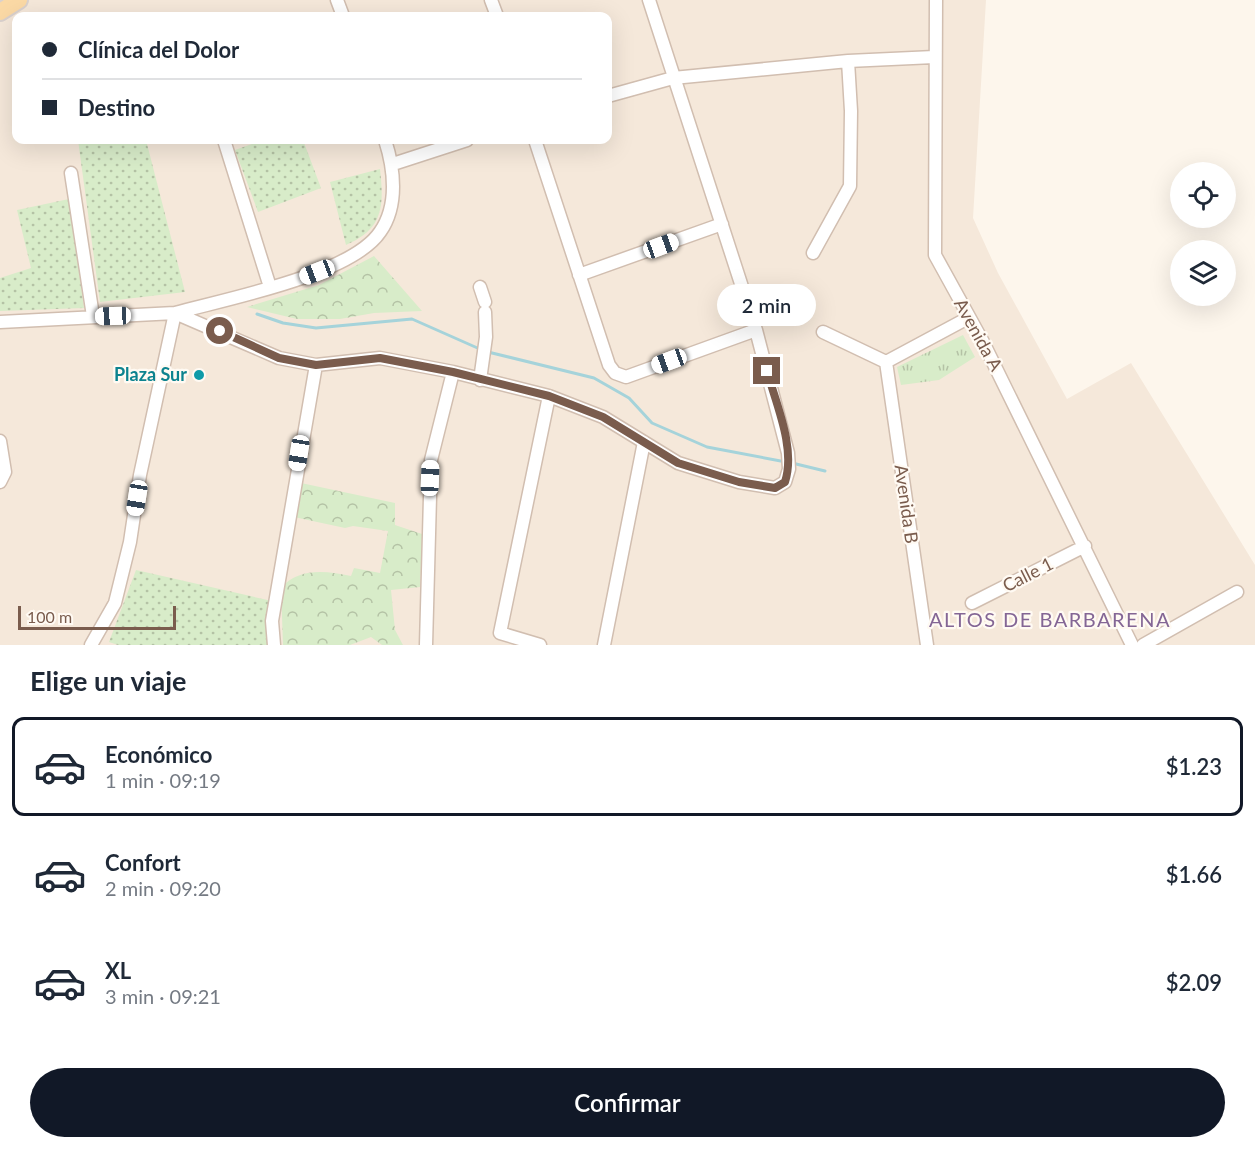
<!DOCTYPE html>
<html lang="es">
<meta charset="utf-8">
<style>
body{margin:0;font-family:Lato,sans-serif;background:#f6f6f7;color:#1f2937;height:100vh;display:flex;flex-direction:column;font-size:22px;white-space:nowrap}
*{box-sizing:border-box;margin:0}
p{font-size:20px;color:#747a83}
.icon{flex:none;width:33px;height:33px;fill:none;stroke:currentColor;stroke-width:2;stroke-linecap:round;stroke-linejoin:round}
.map{position:relative;height:645px;overflow:hidden}
.side{display:flex;flex-direction:column;background:#fff;flex:1}
.side>*{flex:none}
.banner{position:absolute;left:12px;top:12px;width:600px;height:132px;border-radius:12px;box-shadow:0 6px 24px #0002;display:grid;align-content:center;height:132px;padding:0 30px;background:#fff}
.fabs{position:absolute;left:1170px;top:162px;display:grid;gap:12px}
.fabs a{display:grid;place-items:center;width:66px;height:66px;border-radius:50%;background:#fff;box-shadow:0 6px 24px #0002;font-size:30px}
.scale{position:absolute;left:18px;bottom:15px;width:158px;box-sizing:border-box;padding-left:6px;border:3px solid #7a5c4d;border-top:0;font-size:16px;line-height:21px;white-space:nowrap;color:#7a5c4d;-webkit-text-stroke:4px #fffaf3;paint-order:stroke}
.end{position:absolute;width:27px;height:27px;margin:-14px;border:8px solid #7a5c4d;background:#fff;box-shadow:0 0 0 3px #fff}
.from{border-radius:50%}
.bubble{position:absolute;height:42px;border-radius:21px;background:#fff;box-shadow:0 6px 24px #0002;font-size:20px;font-weight:600;line-height:42px;text-align:center}
.car{position:absolute;width:18px;height:36px;margin:-18px -9px;border-radius:8px;box-shadow:0 0 4px 2px #0007;background:linear-gradient(#fff 24%,#345 0 40%,#fff 0 76%,#345 0 86%,#fff 0)}
.banner b{display:flex;align-items:center;gap:21px;height:57px;font-size:22px}
.banner b+b{border-top:2px solid #e0e1e3}
.banner i{width:15px;height:15px;background:#1f2937}
ul{padding:0;list-style:none}
li{display:flex;align-items:center;gap:18px;height:99px;margin:0 12px 9px;padding:0 18px;border:3px solid transparent;border-radius:12px}
li div{flex:1}
li b{display:block;font-size:22px}
li em{font-style:normal;font-weight:600}
li.current{border-color:#111827}
li>.icon{width:54px;height:54px;stroke-width:1.5}
h2{padding:0 30px;font-size:27px;line-height:72px}
.button{display:flex;gap:12px;margin-top:auto;padding:12px 30px}
.button a{flex:1;height:69px;border-radius:36px;background:#111827;color:#fff;font-size:24px;font-weight:600;line-height:69px;text-align:center}
.map>svg:first-child{display:block}
</style>
<div class="map">
<svg width="1255" height="645" viewBox="0 0 1255 645">
<defs>
<pattern id="grass-dots" width="8" height="8" patternUnits="userSpaceOnUse" patternTransform="scale(1.5)"><rect width="8" height="8" fill="#d8ecc9"/><path d="M2 2h.1M6 6h.1" fill="none" stroke="#b4c2a5" stroke-width="1.8" stroke-linecap="round"/></pattern>
<pattern id="forest-crowns" width="20" height="18" patternUnits="userSpaceOnUse" patternTransform="scale(1.5)"><rect width="20" height="18" fill="#d8ecc9"/><path d="M2 6a3 3 0 1 1 6 0M12 15a3 3 0 1 1 6 0" fill="none" stroke="#b4c2a5"/></pattern>
<pattern id="park-tufts" width="24" height="20" patternUnits="userSpaceOnUse" patternTransform="scale(1.5)"><rect width="24" height="20" fill="#d8ecc9"/><path d="M3 7l-1-3M5 7V3M7 7l1-3M15 17l-1-3M17 17v-4M19 17l1-3" fill="none" stroke="#b4c2a5"/></pattern>
</defs>
<rect width="100%" height="100%" fill="#fdf6ec"/>
<!-- residential -->
<path fill="#f5e8da" fill-rule="evenodd" d="M0 0H986L973 218 998 273 1067 399 1131 363 1255 565V645H0ZM16 16H608V140H16Z"/>
<!-- grass -->
<path fill="url(#grass-dots)" d="M78 140H146L185 292 100 302Z
M263 140H303L321 188 258 212 235 150Z
M380 169C384 205 384 229 346 245L330 182Z
M69 199 84 308 0 311V278L31 268 17 210Z
M136 570 272 601 269 645H118L109 642Z"/>
<!-- forest -->
<path fill="url(#forest-crowns)" d="M374 256 422 311 374 313 340 319H297L247 307 319 285Z
M301 483 395 503V525L422 534 420 587 391 590 395 630 403 645H382L371 637 350 645H283L281 588C299 567 327 571 351 576L354 568 380 573 388 531 353 526 345 528 294 517Z"/>
<!-- park -->
<path fill="url(#park-tufts)" d="M963 335 975 357 939 380 901 385 897 367Z"/>
<g fill="none" stroke-linecap="round" stroke-linejoin="round">
<!-- stream -->
<path stroke="#a5d3da" stroke-width="3" d="M257 314 283 323 316 328 412 319 482 350
M488 352 594 378 629 398 652 423 707 447 786 462
M792 463 825 471"/>
<defs>
<path id="minor" d="M337 0 343 16
M491 0 497 16
M936 0 935 255 983 342 1132 645
M608 96 673 78 848 61
M224 140 270 287
M535 140 609 365 615 373 626 377 756 330
M393 164 467 140
M71 173 93 316
M813 253 850 186 851 111 848 61 934 57
M579 275 722 224
M480 287 485 302
M0 322 175 313 279 358 316 365 380 358 453 372 549 396 603 417 678 463 739 482 775 488 785 482 789 469 788 453 756 330 649 0
M823 332 886 362 927 645
M886 362 968 318
M480 380 486 337 485 312
M0 441 5 472 0 482
M972 603 1085 546
M91 645 115 603 130 542 140 475 175 313C226 299 351 275 380 232 399 205 394 168 385 140
M274 645 272 621 316 365
M426 645 431 460 453 372
M540 645 500 633 549 396
M604 645 644 442
M1143 645 1237 592"/>
<path id="major" d="M0 12 19 0"/>
</defs>
<!-- minor casing -->
<use href="#minor" stroke="#d1beb0" stroke-width="15"/>
<!-- major casing -->
<use href="#major" stroke="#dad1cd" stroke-width="20"/>
<!-- minor -->
<use href="#minor" stroke="#fff" stroke-width="12"/>
<!-- major -->
<use href="#major" stroke="#fbd9a5" stroke-width="16"/>
</g>
<g fill="none" stroke-linecap="round" stroke-linejoin="round">
<!-- route -->
<path stroke="#7a5c4d" stroke-width="8" d="M220 331 279 358 316 365 380 358 453 372 549 396 603 417 678 463 739 482 775 488 785 482C796 448 776 404 767 371"/>
</g>
<!-- markers -->
<circle fill="#0f9aa8" stroke="#fffaf3" stroke-width="2" cx="199" cy="375" r="6"/>
<g text-anchor="middle" stroke-width="4.5" stroke-linejoin="round" paint-order="stroke">
<!-- street labels -->
<g font-size="18" fill="#7a5c4d" stroke="#fffaf3">
<text transform="translate(978 335) rotate(61)" y="6">Avenida A</text>
<text transform="translate(906 504) rotate(82)" y="6">Avenida B</text>
<text transform="translate(1028 575) rotate(-27)" y="6">Calle 1</text>
</g>
<!-- culture labels -->
<g font-size="18" font-weight="bold" fill="#0d838f" stroke="#fffaf3" text-anchor="end">
<text x="187" y="381">Plaza Sur</text>
</g>
<!-- neighbourhood labels -->
<g font-size="20" letter-spacing="1.5" fill="#846695" stroke="#fffaf3">
<text x="1050" y="627">ALTOS DE BARBARENA</text>
</g>
</g>
</svg>
<div class="fabs">
<a><svg class="icon" aria-label="locate" viewBox="0 0 24 24"><circle cx="12" cy="12" r="6"/><path d="M12 2v4M12 18v4M2 12h4M18 12h4"/></svg></a>
<a><svg class="icon" aria-label="layers" viewBox="0 0 24 24"><path d="M12 4l9 5-9 5-9-5zM3 14l9 5 9-5"/></svg></a>
</div>
<div class="scale">100 m</div>
<i class="end from" style="left:220px;top:331px"></i>
<i class="end" style="left:767px;top:371px"></i>
<div class="bubble" style="left:717px;top:284px;width:99px">2 min</div>
<i class="car" style="left:661px;top:246px;rotate:70deg"></i>
<i class="car" style="left:317px;top:272px;rotate:249deg"></i>
<i class="car" style="left:113px;top:316px;rotate:268deg"></i>
<i class="car" style="left:669px;top:361px;rotate:250deg"></i>
<i class="car" style="left:299px;top:453px;rotate:189deg"></i>
<i class="car" style="left:430px;top:478px;rotate:2deg"></i>
<i class="car" style="left:137px;top:498px;rotate:189deg"></i>
<div class="banner">
<b><i class="from"></i>Clínica del Dolor</b>
<b><i></i>Destino</b>
</div>
</div>
<section class="side">
<h2>Elige un viaje</h2>
<ul>
<li class="current"><svg class="icon" aria-label="car" viewBox="0 0 24 24"><path d="M5 17H2v-5l4-1 3-4h7l3 4 3 1v5h-3M9 17h6M6 11h13"/><circle cx="7" cy="17" r="2"/><circle cx="17" cy="17" r="2"/></svg><div><b>Económico</b><p>1 min · 09:19</p></div><em>$1.23</em></li>
<li><svg class="icon" aria-label="car" viewBox="0 0 24 24"><path d="M5 17H2v-5l4-1 3-4h7l3 4 3 1v5h-3M9 17h6M6 11h13"/><circle cx="7" cy="17" r="2"/><circle cx="17" cy="17" r="2"/></svg><div><b>Confort</b><p>2 min · 09:20</p></div><em>$1.66</em></li>
<li><svg class="icon" aria-label="car" viewBox="0 0 24 24"><path d="M5 17H2v-5l4-1 3-4h7l3 4 3 1v5h-3M9 17h6M6 11h13"/><circle cx="7" cy="17" r="2"/><circle cx="17" cy="17" r="2"/></svg><div><b>XL</b><p>3 min · 09:21</p></div><em>$2.09</em></li>
</ul>
<div class="button"><a>Confirmar</a></div>
</section>
